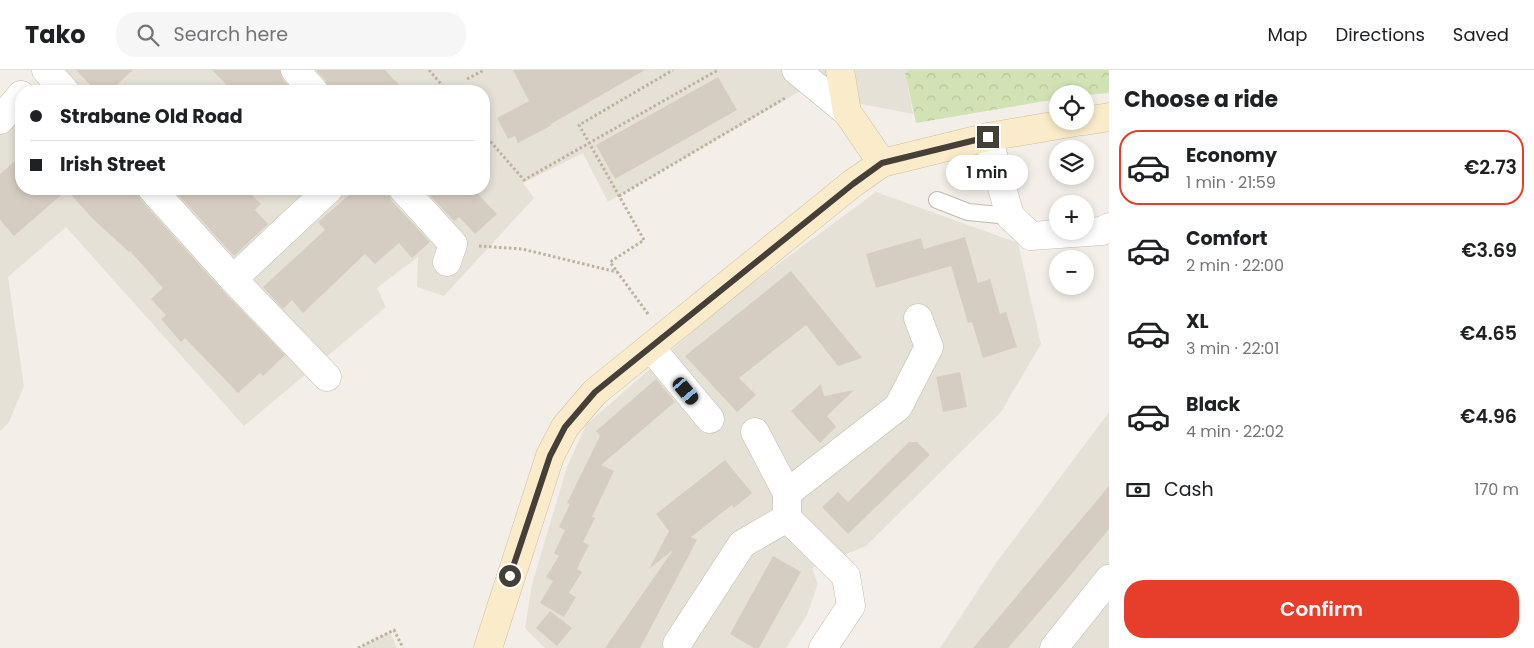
<!DOCTYPE html>
<meta charset="utf-8">
<style>
body{margin:0;font-family:Poppins,sans-serif;background:#f6f6f6;color:#202124;height:100vh;display:flex;flex-direction:column;font-size:19px;white-space:nowrap}
*{box-sizing:border-box;margin:0}
p{font-size:16px;color:#757577}
.icon{flex:none;width:28px;height:28px;fill:none;stroke:currentColor;stroke-width:2;stroke-linecap:round;stroke-linejoin:round}
.map{position:relative;flex:1;overflow:hidden}
.side{display:flex;flex-direction:column;background:#fff;width:425px}
.side>*{flex:none}
.guide{position:absolute;left:15px;top:15px;width:475px;height:110px;border-radius:20px;box-shadow:0 2px 8px #0003;display:grid;align-content:center;height:110px;padding:0 15px;background:#fff}
.buttons{position:absolute;left:1049px;top:15px;display:grid;gap:10px}
.buttons a{display:grid;place-items:center;width:45px;height:45px;border-radius:50%;background:#fff;box-shadow:0 2px 8px #0003;font-size:25px}
.end{position:absolute;width:22px;height:22px;margin:-11px;border:6px solid #453f38;background:#fff;box-shadow:0 0 0 2px #fff}
.from{border-radius:50%}
.bubble{position:absolute;height:35px;border-radius:18px;background:#fff;box-shadow:0 2px 8px #0003;font-size:16px;font-weight:600;line-height:35px;text-align:center}
.car{position:absolute;width:15px;height:30px;margin:-15px -8px;border-radius:6px;box-shadow:0 0 4px 1px #0007;background:linear-gradient(#222 24%,#8ab4d8 0 40%,#222 0 76%,#8ab4d8 0 86%,#222 0)}
.guide b{display:flex;align-items:center;gap:18px;height:48px;font-size:19px}
.guide b+b{border-top:1px solid #e0e0e0}
.guide i{width:12px;height:12px;background:#202124}
ul{padding:0;list-style:none}
li{display:flex;align-items:center;gap:15px;height:75px;margin:0 10px 8px;padding:0 5px;border:2px solid transparent;border-radius:20px}
li div{flex:1}
li b{display:block;font-size:19px}
li em{font-style:normal;font-weight:600}
li.selected{border-color:#e73e2b}
li>.icon{width:45px;height:45px;stroke-width:1.5}
h2{padding:0 15px;font-size:22px;line-height:60px}
.pay{display:flex;align-items:center;gap:12px;height:55px;padding:0 15px;font-size:19px}
.pay p{margin-inline-start:auto}
.cta{display:flex;gap:10px;margin-top:auto;padding:10px 15px}
.cta a{flex:1;height:58px;border-radius:20px;background:#e73e2b;color:#fff;font-size:20px;font-weight:600;line-height:58px;text-align:center}
header{display:flex;align-items:center;gap:30px;box-sizing:border-box;height:70px;padding:0 25px;background:#fff;border-bottom:1px solid #e0e0e0}
header strong{font-size:24px}
nav{display:flex;gap:28px;margin-inline-start:auto;font-size:18px}
.search{width:350px;height:45px;background:#f6f6f6;display:flex;align-items:center;gap:12px;box-sizing:border-box;padding:0 18px;border-radius:20px;color:#757577;font-size:19px}
main{display:flex;flex:1;min-height:0}
.map>svg:first-child{display:block}
</style>
<header>
<strong>Tako</strong>
<div class="search"><svg class="icon" aria-label="search" viewBox="0 0 24 24"><circle cx="10" cy="10" r="6"/><path d="M15 15l6 6"/></svg>Search here</div>
<nav><a>Map</a><a>Directions</a><a>Saved</a></nav>
</header>
<main>
<div class="map">
<svg width="1109" height="578" viewBox="0 0 1109 578">
<defs>
<pattern id="forest-crowns" width="20" height="18" patternUnits="userSpaceOnUse" patternTransform="scale(1.25)"><rect width="20" height="18" fill="#d1e3b5"/><path d="M2 6a3 3 0 1 1 6 0M12 15a3 3 0 1 1 6 0" fill="none" stroke="#b5c49c"/></pattern>
</defs>
<rect width="100%" height="100%" fill="#f3efe8"/>
<!-- residential -->
<path fill="#e6e1d7" d="M56 0H909L905 3 913 44 799 22 608 132 583 83 523 113 534 128 444 226 417 217 418 187 377 218 386 237 244 356 66 157 8 207 24 316 9 352 0 361V65L21 40V119H484V21H38Z
M876 122 1018 173 1041 274 1001 342 866 476 812 498 818 514 807 545 786 578H545L525 558 532 514 567 397 586 355 723 235Z
M1109 342V578H940L994 496Z
M390 562 397 578H359L389 562Z"/>
<!-- forest -->
<path fill="url(#forest-crowns)" d="M909 0H1109V23L1085 25V24H1058L1057 29 916 53 905 3Z"/>
<!-- building -->
<path fill="#d6cdc2" d="M76 0H133L110 21H96Z
M212 0H280L283 10 293 21H233Z
M316 0H385L405 21H329L326 11Z
M513 0H645L551 54 552 55 518 73 515 66 508 69 497 48 529 31Z
M718 7 737 40 615 109 596 75Z
M21 86V119H137L140 129 221 219 285 285 263 306 260 303 238 323 185 268 181 272 161 249 166 245 151 229 163 218 130 181 129 182 92 148 67 120 14 166 0 150V104Z
M173 119H246L261 134 255 140 268 154 234 186Z
M356 119H388L391 130 430 172 412 188 399 173 375 194 365 184 303 243 292 230 283 239 263 217 325 160 318 152Z
M424 119H473L497 144 475 164 459 147 454 151Z
M965 167 978 213 990 209 1000 244 1006 242 1017 277 983 288 972 252 968 253 951 196 876 218 866 184 921 168 924 179Z
M791 201 862 288 838 296 806 255 739 308 756 325 737 342 685 286Z
M960 302 967 337 943 342 936 307Z
M656 309 675 332 601 395 614 401 592 447 595 448 583 472 589 475 577 499 582 502 569 523 576 527 564 547 540 533 553 511 546 507 559 486 554 483 565 460 559 457 570 434 567 433 600 366 596 361Z
M821 314 824 326 854 320 827 346 836 357 820 373 791 341Z
M909 372H917L930 385 848 464 822 437 838 422 848 432Z
M725 390 752 423 734 438 732 435 691 467 697 470 640 578H605L673 480 649 499 669 461 656 444Z
M1109 416V459L1059 519 1008 578H973Z
M773 486 801 502 759 578H754L730 564Z
M550 541 572 558 557 576 536 558Z"/>
<g fill="none" stroke-linecap="round" stroke-linejoin="round">
<defs>
<path id="lane" d="M937 130 968 142 1010 146"/>
<path id="street" d="M46 0 65 21
M295 0 314 21
M796 0 847 42
M0 50 21 25
M988 67 1010 146 1031 166 1102 161 1109 157
M152 119 233 209 327 307
M403 119 453 174 447 192
M233 209 329 119
M651 278 710 349
M755 362 787 423
M787 448 846 506 851 536 823 578
M677 574 742 474 787 448V423L898 337 929 277 918 248
M1054 578 1109 509"/>
<path id="secondary" d="M840 0 847 42 882 93
M1085 51 1109 47
M488 578 550 386 565 357 595 322 853 113 882 93 988 67 1082 51"/>
</defs>
<!-- lane casing -->
<use href="#lane" stroke="#c0b9af" stroke-width="18"/>
<!-- street casing -->
<use href="#street" stroke="#c0b9af" stroke-width="29"/>
<!-- secondary casing -->
<use href="#secondary" stroke="#cebf9c" stroke-width="29"/>
<!-- path -->
<path stroke="#beb19e" stroke-width="3" stroke-dasharray="2.5 2.5" stroke-linecap="butt" d="M429 0 447 21
M467 9 484 0
M484 64 524 110 718 0
M619 126 787 27
M479 176 522 179 617 202
M648 244 610 192 644 170 579 55 673 0
M358 578 394 560 403 578"/>
<!-- lane -->
<use href="#lane" stroke="#fff" stroke-width="16"/>
<!-- street -->
<use href="#street" stroke="#fff" stroke-width="28"/>
<!-- secondary -->
<use href="#secondary" stroke="#faeccb" stroke-width="28"/>
</g>
<g fill="none" stroke-linecap="round" stroke-linejoin="round">
<!-- route -->
<path stroke="#453f38" stroke-width="6" d="M510 506 550 386 565 357 595 322 853 114 882 93 988 67"/>
</g>
</svg>
<div class="buttons">
<a><svg class="icon" aria-label="locate" viewBox="0 0 24 24"><circle cx="12" cy="12" r="6"/><path d="M12 2v4M12 18v4M2 12h4M18 12h4"/></svg></a>
<a><svg class="icon" aria-label="layers" viewBox="0 0 24 24"><path d="M12 4l9 5-9 5-9-5zM3 14l9 5 9-5"/></svg></a>
<a>+</a>
<a>−</a>
</div>
<i class="end from" style="left:510px;top:506px"></i>
<i class="end" style="left:988px;top:67px"></i>
<div class="bubble" style="left:946px;top:85px;width:82px">1 min</div>
<i class="car" style="left:686px;top:321px;rotate:140deg"></i>
<div class="guide">
<b><i class="from"></i>Strabane Old Road</b>
<b><i></i>Irish Street</b>
</div>
</div>
<section class="side">
<h2>Choose a ride</h2>
<ul>
<li class="selected"><svg class="icon" aria-label="car" viewBox="0 0 24 24"><path d="M5 17H2v-5l4-1 3-4h7l3 4 3 1v5h-3M9 17h6M6 11h13"/><circle cx="7" cy="17" r="2"/><circle cx="17" cy="17" r="2"/></svg><div><b>Economy</b><p>1 min · 21:59</p></div><em>€2.73</em></li>
<li><svg class="icon" aria-label="car" viewBox="0 0 24 24"><path d="M5 17H2v-5l4-1 3-4h7l3 4 3 1v5h-3M9 17h6M6 11h13"/><circle cx="7" cy="17" r="2"/><circle cx="17" cy="17" r="2"/></svg><div><b>Comfort</b><p>2 min · 22:00</p></div><em>€3.69</em></li>
<li><svg class="icon" aria-label="car" viewBox="0 0 24 24"><path d="M5 17H2v-5l4-1 3-4h7l3 4 3 1v5h-3M9 17h6M6 11h13"/><circle cx="7" cy="17" r="2"/><circle cx="17" cy="17" r="2"/></svg><div><b>XL</b><p>3 min · 22:01</p></div><em>€4.65</em></li>
<li><svg class="icon" aria-label="car" viewBox="0 0 24 24"><path d="M5 17H2v-5l4-1 3-4h7l3 4 3 1v5h-3M9 17h6M6 11h13"/><circle cx="7" cy="17" r="2"/><circle cx="17" cy="17" r="2"/></svg><div><b>Black</b><p>4 min · 22:02</p></div><em>€4.96</em></li>
</ul>
<div class="pay"><svg class="icon" aria-label="cash" viewBox="0 0 24 24"><path d="M3 7h18v10H3z"/><circle cx="12" cy="12" r="2"/></svg>Cash<p>170 m</p></div>
<div class="cta"><a>Confirm</a></div>
</section>
</main>
